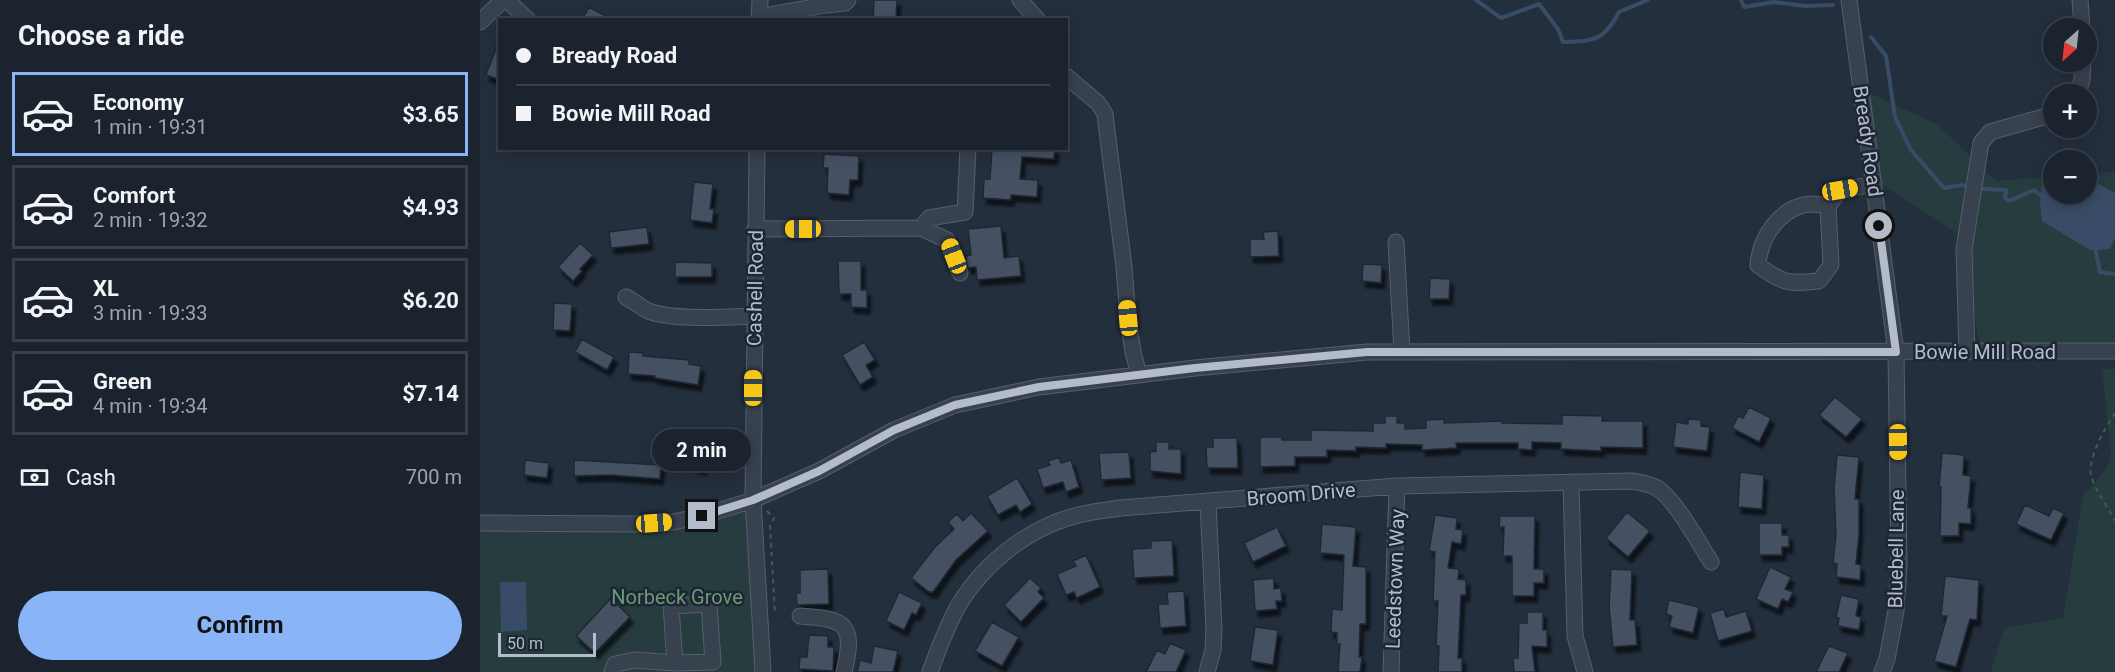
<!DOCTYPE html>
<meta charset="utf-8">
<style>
body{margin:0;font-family:Roboto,sans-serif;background:#282f3a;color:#f1f3f6;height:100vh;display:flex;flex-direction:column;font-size:22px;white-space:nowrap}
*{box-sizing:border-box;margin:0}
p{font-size:20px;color:#a0a4aa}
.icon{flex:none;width:33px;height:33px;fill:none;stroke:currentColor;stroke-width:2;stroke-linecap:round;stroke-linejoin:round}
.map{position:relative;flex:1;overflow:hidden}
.panel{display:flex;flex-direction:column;background:#1b232e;width:480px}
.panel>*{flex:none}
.banner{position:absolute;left:18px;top:18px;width:570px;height:132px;border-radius:0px;box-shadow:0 3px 15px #0003,0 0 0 2px #39404a;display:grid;align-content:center;height:132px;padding:0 18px;background:#1b232e}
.needle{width:39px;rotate:207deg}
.fabs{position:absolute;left:1563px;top:18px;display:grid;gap:12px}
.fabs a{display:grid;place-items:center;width:54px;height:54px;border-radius:50%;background:#1b232e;box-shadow:0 3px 15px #0003,0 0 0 2px #39404a;font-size:30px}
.scale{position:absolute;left:18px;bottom:15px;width:98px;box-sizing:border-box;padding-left:6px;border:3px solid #b4bcc9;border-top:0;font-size:16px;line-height:21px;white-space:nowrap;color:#b4bcc9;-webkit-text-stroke:4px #1d2633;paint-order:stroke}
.end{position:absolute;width:27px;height:27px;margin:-14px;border:8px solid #b4bcc9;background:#111;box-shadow:0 0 0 3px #111}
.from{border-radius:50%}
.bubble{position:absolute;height:42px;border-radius:21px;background:#1b232e;box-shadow:0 3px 15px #0003,0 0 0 2px #39404a;font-size:20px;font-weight:700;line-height:42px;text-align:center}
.car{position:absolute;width:18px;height:36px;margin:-18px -9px;border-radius:8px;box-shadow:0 0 4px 2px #0007;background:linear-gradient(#f5c518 24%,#345 0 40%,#f5c518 0 76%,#345 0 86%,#f5c518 0)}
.banner b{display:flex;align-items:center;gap:21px;height:57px;font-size:22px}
.banner b+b{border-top:2px solid #39404a}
.banner i{width:15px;height:15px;background:#f1f3f6}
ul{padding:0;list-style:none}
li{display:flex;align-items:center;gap:18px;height:84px;margin:0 12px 9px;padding:0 6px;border:3px solid #39404a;border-radius:0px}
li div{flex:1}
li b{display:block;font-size:22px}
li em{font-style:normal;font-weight:700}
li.selected{border-color:#8ab4f8}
li>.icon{width:54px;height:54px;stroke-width:1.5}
h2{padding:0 18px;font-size:27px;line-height:72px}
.pay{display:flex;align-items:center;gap:15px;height:66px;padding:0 18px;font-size:22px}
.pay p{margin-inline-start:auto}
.button{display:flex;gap:12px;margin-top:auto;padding:12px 18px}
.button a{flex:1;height:69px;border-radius:36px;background:#8ab4f8;color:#111;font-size:24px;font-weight:700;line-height:69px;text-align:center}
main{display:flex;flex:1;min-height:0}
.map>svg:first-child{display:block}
</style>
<main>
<section class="panel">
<h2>Choose a ride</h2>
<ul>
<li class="selected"><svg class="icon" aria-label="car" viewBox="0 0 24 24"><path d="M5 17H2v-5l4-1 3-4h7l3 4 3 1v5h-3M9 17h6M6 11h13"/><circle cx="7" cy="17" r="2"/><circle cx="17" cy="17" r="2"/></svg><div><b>Economy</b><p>1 min · 19:31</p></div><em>$3.65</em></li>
<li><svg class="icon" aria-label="car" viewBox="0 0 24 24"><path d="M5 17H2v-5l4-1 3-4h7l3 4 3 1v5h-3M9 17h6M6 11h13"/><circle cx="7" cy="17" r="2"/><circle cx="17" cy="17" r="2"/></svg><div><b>Comfort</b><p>2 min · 19:32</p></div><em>$4.93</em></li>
<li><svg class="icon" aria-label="car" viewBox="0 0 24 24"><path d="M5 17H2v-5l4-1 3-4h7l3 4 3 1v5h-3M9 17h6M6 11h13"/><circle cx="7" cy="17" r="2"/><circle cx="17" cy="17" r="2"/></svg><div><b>XL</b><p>3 min · 19:33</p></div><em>$6.20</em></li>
<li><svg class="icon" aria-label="car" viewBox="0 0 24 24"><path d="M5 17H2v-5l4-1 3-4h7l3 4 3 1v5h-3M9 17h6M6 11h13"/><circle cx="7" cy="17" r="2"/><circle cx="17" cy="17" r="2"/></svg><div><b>Green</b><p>4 min · 19:34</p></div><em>$7.14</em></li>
</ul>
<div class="pay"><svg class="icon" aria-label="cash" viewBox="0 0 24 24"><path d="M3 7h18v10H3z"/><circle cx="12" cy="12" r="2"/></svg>Cash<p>700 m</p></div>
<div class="button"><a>Confirm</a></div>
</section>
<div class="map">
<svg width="1635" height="672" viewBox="0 0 1635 672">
<defs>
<filter id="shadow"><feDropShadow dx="3.5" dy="6" stdDeviation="1.5" flood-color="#0009"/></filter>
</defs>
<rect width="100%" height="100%" fill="#242f3e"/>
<!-- green -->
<path fill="#263c3f" d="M1381 89 1458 125 1516 181 1573 177 1574 194H1606L1607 174 1635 172V351L1501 352 1480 235 1393 178Z
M1622 369H1635V672H1511L1524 628 1583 618 1603 495 1626 470 1631 454Z
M273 500 283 672H0V523L155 524Z"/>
<!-- water -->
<path fill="#394c67" d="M1573 181 1574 194H1606L1607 181 1617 183 1635 193V237L1630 249 1610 250 1562 221 1560 202 1562 182Z
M20 582H46L47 630 21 632Z"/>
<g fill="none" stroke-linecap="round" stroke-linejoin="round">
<!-- stream -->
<path stroke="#394c67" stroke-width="4" d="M996 0 1021 18 1059 4 1078 29 1083 42C1114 41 1124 41 1139 12L1168 0
M1261 0 1264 7 1294 2 1325 6 1353 5
M1391 37 1406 56 1415 117 1431 150 1464 188 1482 185 1489 187
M1503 189 1526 190 1525 198 1529 201 1554 190 1564 198
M1615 247 1620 272 1635 274"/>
</g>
<!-- building -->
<path fill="#455162" stroke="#1f2835" stroke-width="1.5" filter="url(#shadow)" d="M394 0H417L416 20H393Z
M109 7 133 20H102Z
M19 41H20V80L6 75Z
M512 148H575L574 159 542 157 540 179 558 180 557 197 531 195V200L503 198 504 179H510Z
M344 154 379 156 378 180H370L369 195 347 193 348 168H343Z
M214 182 233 184 230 209H234L232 223 210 220Z
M521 226 524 258 539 256 541 276 497 280 496 267 488 268 486 262V256L491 255 488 229Z
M167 227 169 244 131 248 129 232Z
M798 231 799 256 770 257V239H784L783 232Z
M100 243 113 255 100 269 102 271 93 281 78 267Z
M358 261H381V290H387V308L371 307V294H359Z
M195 262 232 263V277H195Z
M883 264 902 265 901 283 882 281Z
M950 278 970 279 969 299H949Z
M74 303 92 304 90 331 73 330Z
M102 339 134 357 127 370 95 352Z
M384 342 395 360 386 365 393 377 380 385 362 355Z
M149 352 163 353V356L209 360V364L221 366 218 385 175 378V376L148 374Z
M1355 397 1382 419 1366 437 1339 415Z
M1269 407 1291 418 1279 442 1252 428 1258 416 1263 418Z
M1082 415 1123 416 1122 421H1163V448L1121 447V451L1081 449V443L1052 442V450L1038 449V443H976L977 448 942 450V445L906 444V448L876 447V451L847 450V457H815V466L780 467V437H802V440H831V430L893 431V423H905V416H917V423H925V429L946 428V420L964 419V423L1022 421V423L1082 424Z
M1208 419 1221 420V426L1230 427 1227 451 1193 447 1196 422 1208 424Z
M215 429 231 432 223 469 208 465Z
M733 438H757L758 468H727L726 447H733Z
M676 442H689V449H701V474L670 471V452L676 451Z
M649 452 651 478 621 480 619 453Z
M1462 453 1484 455 1483 475 1491 476 1488 508H1491V524L1479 523V536H1460L1461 487H1459Z
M1357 455 1379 457 1375 499H1379V534L1376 564 1381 565 1380 580 1356 577 1357 564 1353 563 1356 535 1354 488Z
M579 457 581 463 591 460 599 487 586 492 583 482 563 488 557 469 570 465 568 461Z
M45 460 69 463 67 478 44 475Z
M94 460 181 465 180 479 131 475 94 476Z
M1260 472 1284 475 1282 509 1258 507Z
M537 478 552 504 540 512 536 505 518 515 507 496Z
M1545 505 1569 516 1573 508 1584 513 1571 540 1536 524Z
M1147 512 1170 531 1148 557 1126 538Z
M491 513 508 531 476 560 453 592H449L431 578 455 547 474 529 468 522 477 514 483 521Z
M955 515 977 518 976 529 983 530 981 544 972 542 968 568 979 569 978 579 986 580V595H981L978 658H982V672H958L959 646H956L958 601H953L955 552 949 551Z
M1020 516H1055L1054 569H1064V583H1054V596H1032V556H1023L1024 527H1019Z
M1279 523H1302V535H1309V547H1302V555H1279Z
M842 524 876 527 873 566 886 567V624H880L879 657H882L880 672H858L860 644H857V633L851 632 852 609 862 610 864 555 840 553Z
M797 527 806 546 773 562 764 543Z
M692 540 694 576 654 578 652 549 671 548V541Z
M606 555 620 587 597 598 594 592 586 595 577 574 596 566 593 561Z
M1290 567 1311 577 1305 589 1313 592 1308 602 1302 599 1298 609 1276 599Z
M348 569 349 604 317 605 316 593H320V570Z
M1131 569 1152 570 1150 620H1155L1157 645 1133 647 1129 607Z
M1465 576 1499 580 1497 620 1490 619 1476 667 1454 661 1467 616H1461Z
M550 578 561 588 558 592 564 598 541 622 524 605Z
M794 578V589L801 588 802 601H796L797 609 775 611 773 580Z
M704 591 706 626 680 628 678 604H688L687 592Z
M419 592 442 603 436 615 432 613 424 630 406 621Z
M1361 595 1379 599 1376 616 1381 617 1379 630 1358 626 1359 618 1356 617Z
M131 598 150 617 115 653 96 636Z
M1189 600 1219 607 1213 633 1189 627 1192 616 1186 614Z
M1244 609 1246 617 1266 611 1272 631 1238 641 1230 613Z
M1047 612H1063V630H1067V647L1052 646 1055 672H1034L1033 658H1038L1039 623H1047Z
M512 622 539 637 522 666 495 651Z
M775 627 798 630 793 665 770 661Z
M329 635 348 636V647H354L353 671 319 669 320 657H327Z
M690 643 706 650 696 672H666L677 650 685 654Z
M394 646 418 651 413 672H377L380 660 391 663Z
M1349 646 1368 653 1359 672H1336Z"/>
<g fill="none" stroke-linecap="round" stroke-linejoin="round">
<defs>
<path id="minor" d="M27 0 48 20
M540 0 558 20
M1369 0 1416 352 1419 565 1416 611 1407 659 1402 672
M1600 0 1602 28
M279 17 345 5 365 3 368 0
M279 20 280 0
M0 22 23 0
M586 76 618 103 625 114 644 267 648 318 653 352 659 375
M1596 94 1602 81 1603 62
M277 148 273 500 283 672
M1348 206 1351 265 1339 281C1309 284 1303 284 1278 265 1280 238 1299 208 1329 204 1335 204 1342 205 1348 206L1360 190 1394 184
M441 228 467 240 480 273
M275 229 441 228 449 218 485 212 488 148
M916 242 922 352
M146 297C153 301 160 306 166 310 190 321 247 317 274 316
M1487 352 1484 249 1501 143 1510 132 1574 114
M1091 482 1095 636 1105 672
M0 523 155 524 193 522 222 516 273 500 339 471 414 430 475 405 559 387 715 368 887 352 1635 351
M320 616C365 619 376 623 364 672
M132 672 135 664 155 660 195 663 233 662 229 604 191 606 195 663
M450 672C458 650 466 629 477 608 503 563 551 525 603 514 615 511 628 510 640 508L917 486 1153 481C1161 483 1170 484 1177 488 1195 499 1219 543 1231 562
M727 672 733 650 734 629 728 502
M911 672 917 486"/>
</defs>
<!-- minor casing -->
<use href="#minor" stroke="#565f6c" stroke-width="17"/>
<!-- path -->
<path stroke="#44595c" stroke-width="2" stroke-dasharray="4.5 4.5" stroke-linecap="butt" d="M1635 413C1625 428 1605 462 1612 479 1617 493 1628 507 1635 521
M287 511 294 518 290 525 295 615"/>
<!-- minor -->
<use href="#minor" stroke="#38414e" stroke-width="15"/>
</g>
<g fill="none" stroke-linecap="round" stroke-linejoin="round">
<!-- route -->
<path stroke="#b4bcc9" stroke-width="8" d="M222 516 273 500 339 471 414 430 475 405 559 387 715 368 887 352H1416L1399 226"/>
</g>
<g text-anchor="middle" stroke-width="5" stroke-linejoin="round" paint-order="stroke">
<!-- street labels -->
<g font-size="20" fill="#b4bcc9" stroke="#1d2633">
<text transform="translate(1388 141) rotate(82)" y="7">Bready Road</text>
<text transform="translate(275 288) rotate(-89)" y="7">Cashell Road</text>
<text x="1505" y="359">Bowie Mill Road</text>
<text transform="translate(821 494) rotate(-5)" y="7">Broom Drive</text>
<text transform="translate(1416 549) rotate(-89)" y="7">Bluebell Lane</text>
<text transform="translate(915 579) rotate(-88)" y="7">Leedstown Way</text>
</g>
<!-- park labels -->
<g font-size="20" fill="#6b9a76" stroke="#1d2633">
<text x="197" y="604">Norbeck Grove</text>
</g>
</g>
</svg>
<div class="fabs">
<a><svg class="needle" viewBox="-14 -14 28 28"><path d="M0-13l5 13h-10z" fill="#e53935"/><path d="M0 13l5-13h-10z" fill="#a0a4aa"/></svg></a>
<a>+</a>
<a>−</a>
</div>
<div class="scale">50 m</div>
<i class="end from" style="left:1399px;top:226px"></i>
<i class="end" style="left:222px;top:516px"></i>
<div class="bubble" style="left:172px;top:429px;width:99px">2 min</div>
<i class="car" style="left:1360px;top:190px;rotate:80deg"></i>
<i class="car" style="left:323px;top:229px;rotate:270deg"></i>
<i class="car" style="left:474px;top:256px;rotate:339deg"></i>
<i class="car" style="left:648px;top:318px;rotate:355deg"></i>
<i class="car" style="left:273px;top:388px;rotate:0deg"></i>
<i class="car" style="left:1418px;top:442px;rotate:179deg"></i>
<i class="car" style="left:174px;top:523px;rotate:86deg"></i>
<div class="banner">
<b><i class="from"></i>Bready Road</b>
<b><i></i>Bowie Mill Road</b>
</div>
</div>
</main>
